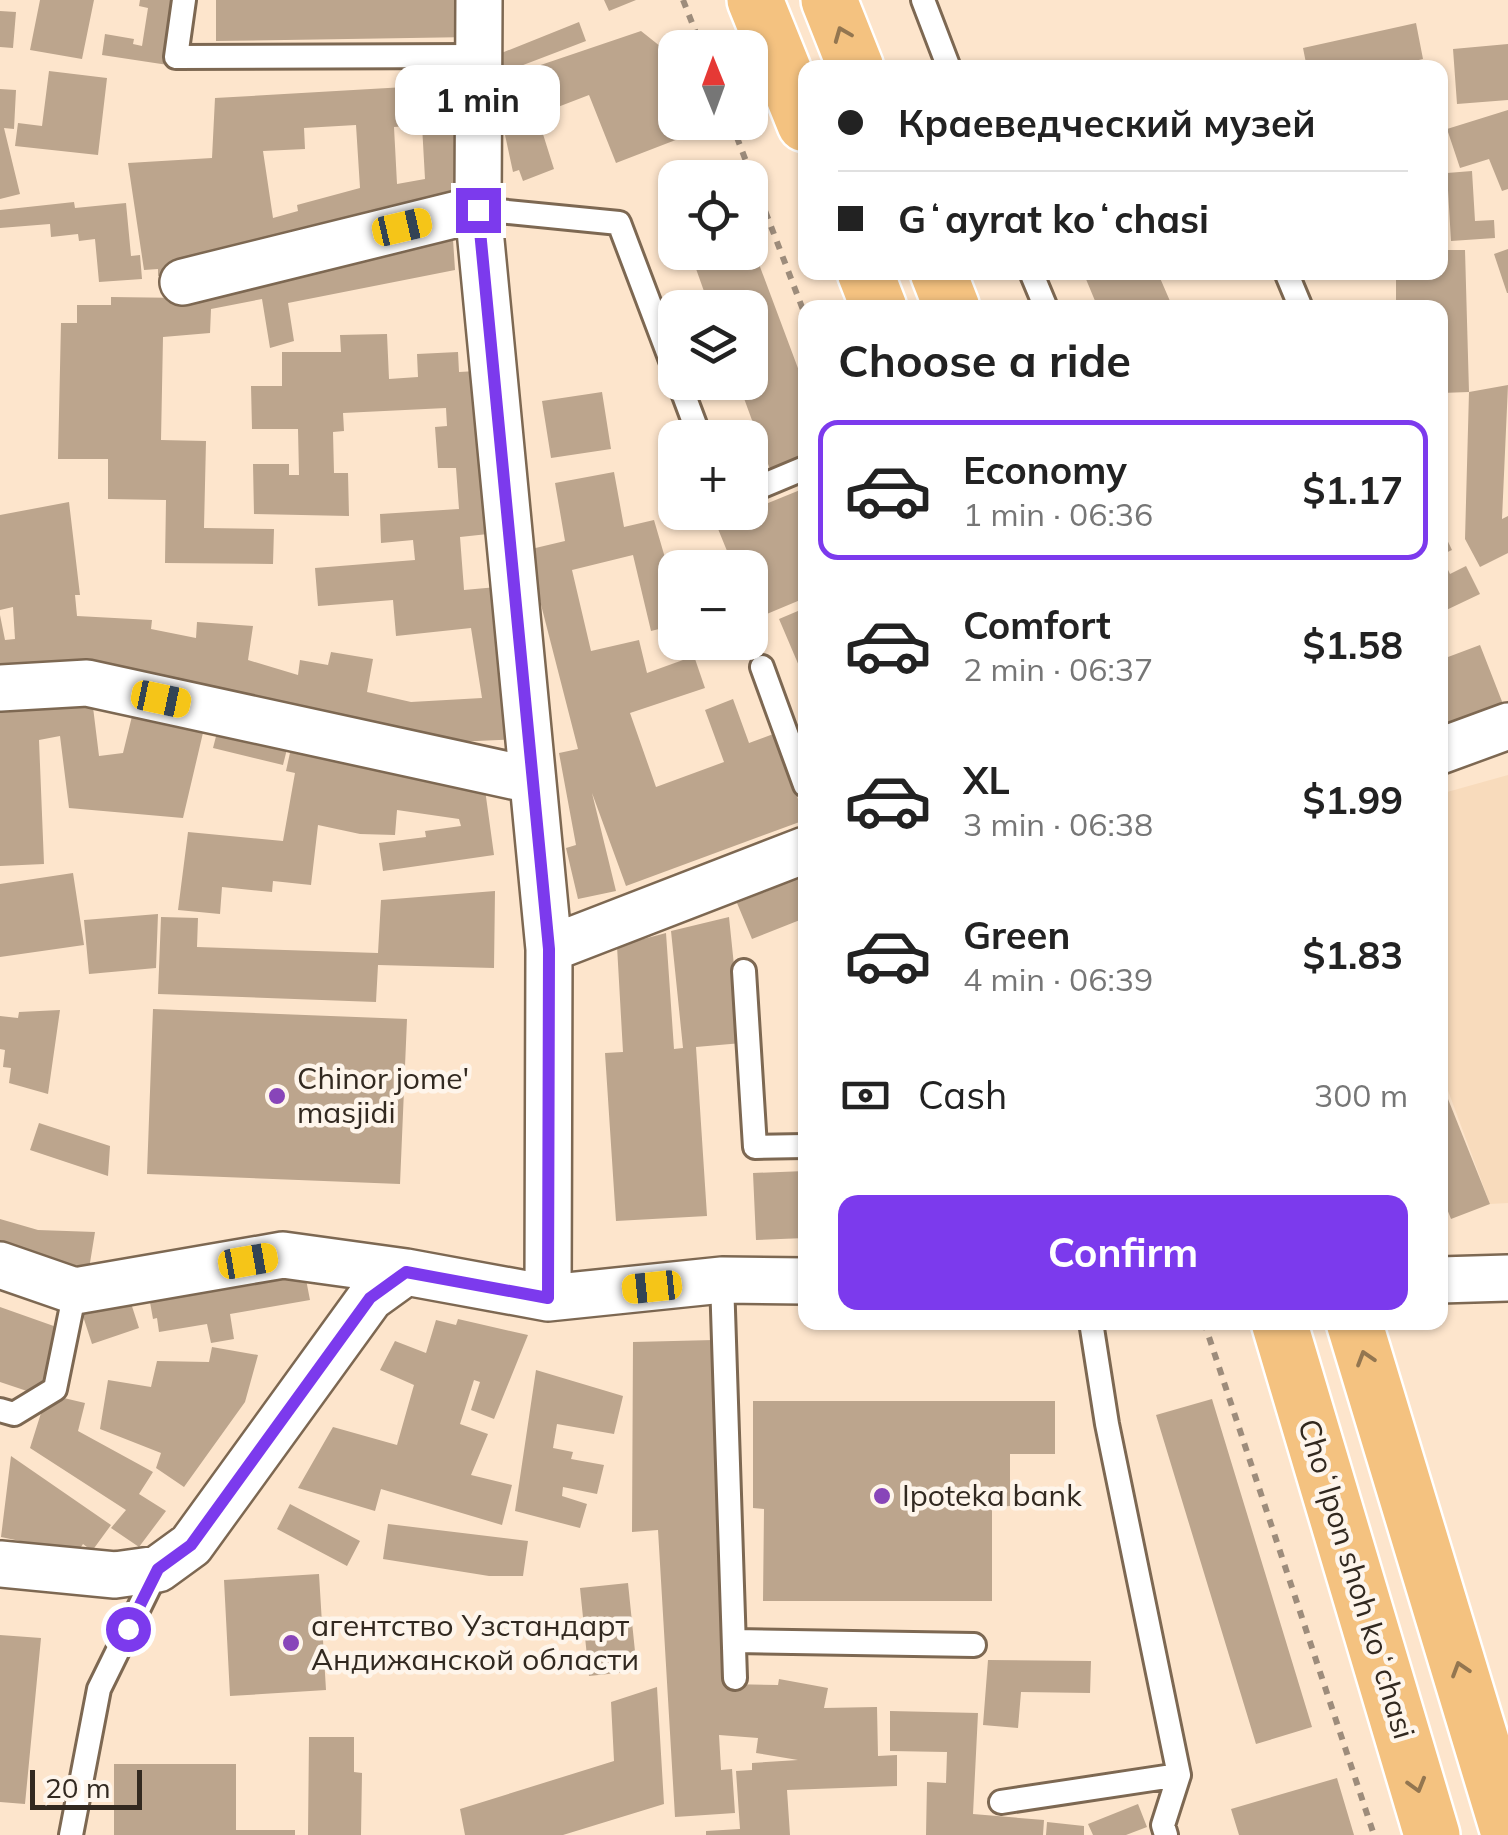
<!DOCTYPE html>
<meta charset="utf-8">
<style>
body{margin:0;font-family:Mulish,sans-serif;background:#f2f2f2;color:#222;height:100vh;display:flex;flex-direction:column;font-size:38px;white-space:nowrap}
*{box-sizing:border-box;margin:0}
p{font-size:32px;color:#767676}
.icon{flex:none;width:55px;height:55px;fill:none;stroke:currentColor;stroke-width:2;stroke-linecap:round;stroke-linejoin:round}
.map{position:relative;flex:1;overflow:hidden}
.sheet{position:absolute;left:798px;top:300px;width:650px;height:1030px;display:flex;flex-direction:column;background:#fff;border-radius:20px;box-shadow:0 2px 8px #0004}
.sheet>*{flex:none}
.hud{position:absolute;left:798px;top:60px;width:650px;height:220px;border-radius:20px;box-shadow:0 2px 8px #0004;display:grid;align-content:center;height:220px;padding:0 40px;background:#fff}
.needle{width:65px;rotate:359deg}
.fabs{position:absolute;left:658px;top:30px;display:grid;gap:20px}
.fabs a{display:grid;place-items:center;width:110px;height:110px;border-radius:20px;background:#fff;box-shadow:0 2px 8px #0004;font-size:50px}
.scale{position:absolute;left:30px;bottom:25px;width:112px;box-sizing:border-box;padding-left:10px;border:5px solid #322920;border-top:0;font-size:28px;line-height:35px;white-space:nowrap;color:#322920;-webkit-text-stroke:8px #fef5eb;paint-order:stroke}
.end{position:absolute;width:45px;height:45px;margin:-22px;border:12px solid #7c3aed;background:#fff;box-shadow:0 0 0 5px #fff}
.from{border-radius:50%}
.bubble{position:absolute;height:70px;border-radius:20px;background:#fff;box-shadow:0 2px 8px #0004;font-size:32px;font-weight:700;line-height:70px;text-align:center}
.car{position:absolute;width:30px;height:60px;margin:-30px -15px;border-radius:12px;box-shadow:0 0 8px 2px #0007;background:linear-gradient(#f5c518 24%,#345 0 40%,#f5c518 0 76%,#345 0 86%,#f5c518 0)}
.hud b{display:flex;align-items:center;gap:35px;height:95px;font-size:38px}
.hud b+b{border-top:2px solid #e0e0e0}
.hud i{width:25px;height:25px;background:#222}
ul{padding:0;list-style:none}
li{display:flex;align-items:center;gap:30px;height:140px;margin:0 20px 15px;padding:0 20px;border:5px solid transparent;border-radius:20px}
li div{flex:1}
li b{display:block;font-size:38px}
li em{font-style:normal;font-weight:700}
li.active{border-color:#7c3aed}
li>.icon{width:90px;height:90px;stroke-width:1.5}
h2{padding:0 40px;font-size:45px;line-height:120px}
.pay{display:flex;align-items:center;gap:25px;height:110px;padding:0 40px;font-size:38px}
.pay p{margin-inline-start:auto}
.button{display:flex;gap:20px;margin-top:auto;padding:20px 40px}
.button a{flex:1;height:115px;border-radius:20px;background:#7c3aed;color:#fff;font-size:40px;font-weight:700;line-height:115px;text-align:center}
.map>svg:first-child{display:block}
</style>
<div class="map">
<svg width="1508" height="1835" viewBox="0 0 1508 1835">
<rect width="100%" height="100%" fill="#fde5cc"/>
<!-- built -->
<path fill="#f8dbbc" d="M1508 775V1203L1490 1204 1440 1069V794Z"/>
<!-- building -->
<path fill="#bca58d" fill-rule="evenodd" d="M40 0H94L82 59 30 50Z
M140 0H180L168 65 102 55 105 34 134 39 133 44 142 46 148 8 139 6Z
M216 0H472V37L216 41Z
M604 0H636L609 11Z
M0 11 16 12 13 48 0 47Z
M579 22 586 41 518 67 520 72 641 31 675 58V122H688L686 136 616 163 589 95 537 115 554 169 523 181 519 170 513 172 499 107V54Z
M1416 23 1423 59 1385 68H1307L1303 48Z
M1508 44V100L1457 104 1453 49Z
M49 71 107 78 98 155 15 146 18 123 42 126Z
M457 84 464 205 239 260 158 276V269L144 270 128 163 212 158 215 98ZM356 125 360 188 297 205 298 211 273 218 263 151 305 149 304 128ZM422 125 425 179 397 184 394 127Z
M0 89 16 90 14 129 4 128 20 194 0 199Z
M1508 110V189L1502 191 1489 159 1460 168 1447 129Z
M1472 171 1475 221 1494 220 1495 238 1451 241 1447 173Z
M74 202 75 208 126 203 131 256 140 255 142 279 99 282 95 239 79 241 78 234 51 237 50 224 0 228V210Z
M452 224 455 270 288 303 294 341 270 348 262 299 211 309 210 333 163 337 161 440 206 441 204 528 274 529 273 564 165 563 166 500 108 499V459H58L61 323H77V305H111V297L185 298Z
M750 240 805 387V460L771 472 738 382H750V308H710L690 252H750Z
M1508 249V293H1507L1494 254Z
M1440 250H1465L1469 392 1441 393 1440 308H1396V272H1440Z
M1083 272H1172L1160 278 1173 308H1098Z
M387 334 389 379 418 377 417 354 458 352 459 372 477 371 488 534 460 537 464 590 497 587 520 739 410 744 0 674V615L5 640 15 639 13 607 0 610V515L69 502 80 595H75L77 616 152 620 151 629 196 638 197 622 253 626 248 660 298 675 300 660 328 665 331 652 373 659 367 692 411 702 482 698 471 628 396 636 393 600 318 606 315 568 415 560 413 540 381 543 380 514 459 509 456 468H438L435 427 447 426 446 408 343 413 344 431 333 432 334 473H348L349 516 254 514 253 464H289V475H299L298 429H252L251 386H282V352H341L340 335Z
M1508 385 1502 519 1508 516V553L1480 567 1465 539 1469 392Z
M602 392 611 449 551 458 542 401Z
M614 472 624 527 654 520 675 592V625L651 631 633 555 572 570 591 651 639 640 647 673 694 656 705 688 630 713 656 787 724 762 705 710 733 699 749 743 776 733 805 820 626 886 592 793 616 891 578 899 566 848 576 845 559 753 578 749 527 550 565 541 555 483Z
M805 488V598L755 619 750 607V568H734L716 524Z
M1440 525 1452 550 1441 555 1450 574 1466 566 1480 594 1440 613Z
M805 608V680L779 619Z
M1480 645 1503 704 1440 728V660Z
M92 699 99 756 123 753 135 704 206 720 183 818 69 808 60 736 39 740 44 864 0 866V701Z
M221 717 291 733 283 765 213 748Z
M293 739 483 775 494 855 383 871 379 843 426 837 425 831 461 826 459 819 397 810 395 835 360 834 318 825 311 885 273 881 272 892 222 887 220 914 178 910 188 832 283 841 295 773 286 771Z
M805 867V918L752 939 737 903 770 890 767 882Z
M73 873 84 945 0 957V884Z
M495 891 494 968 378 965 376 1002 158 994 161 917 198 918 197 947 378 953 381 900Z
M158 914 156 968 89 974 84 920Z
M729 917 742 1043 696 1047 707 1216 616 1221 605 1053 623 1052 617 946 666 933 674 1049 683 1048 671 931Z
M153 1009 407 1019 400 1184 147 1174Z
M60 1010 48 1094 9 1083 11 1068 3 1067 5 1050 0 1049V1016L18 1018 19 1012Z
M1440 1079 1490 1204 1451 1219 1440 1191Z
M39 1123 110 1146 108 1176 30 1150Z
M805 1171V1238L756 1240 753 1173Z
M0 1219 38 1230 95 1232 89 1269 30 1267 0 1256Z
M303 1264 310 1300 230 1314 234 1339 211 1343 207 1324 159 1332 157 1318 153 1319 148 1291Z
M129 1297 139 1328 92 1344 82 1313Z
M0 1307 65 1330 42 1396 0 1382Z
M458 1319 528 1335 494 1419 471 1410 480 1382 474 1380 460 1424 488 1434 471 1475 512 1485 502 1525 381 1489 375 1511 298 1488 333 1427 397 1445 414 1385 380 1370 395 1341 426 1353 436 1320 456 1325Z
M714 1340 717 1504 727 1684 778 1685 779 1679 828 1688 824 1708 877 1707 878 1756 897 1755V1786L787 1790 790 1835H706V1831L740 1829 736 1771 752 1770V1763L798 1760 756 1753 758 1738 719 1735 721 1770 732 1769 735 1813 675 1817 658 1530 632 1532 633 1342Z
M212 1347 258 1355 245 1402 184 1487 156 1468 161 1453 100 1429 108 1380 151 1387 157 1361 209 1362Z
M536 1370 623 1396 614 1434 557 1424 553 1448 573 1452 571 1459 604 1465 597 1494 563 1487 562 1496 587 1504 580 1528 515 1511Z
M47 1394 85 1403 78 1431 153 1472 139 1494 166 1511 139 1547 111 1528 126 1510 30 1448Z
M1212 1399 1312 1727 1256 1744 1156 1415Z
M753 1401H1055V1454H1010V1506L992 1507V1601H763L764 1509 753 1508Z
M11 1456 111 1525 92 1551 83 1544 77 1553 1 1537Z
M290 1504 360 1541 347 1566 277 1529Z
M388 1524 528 1541 523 1576H489L383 1559Z
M319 1574 326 1690 230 1696 224 1580Z
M628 1583 637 1671 589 1676 580 1588Z
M0 1635 41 1638 25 1804 0 1802Z
M988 1660 1091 1661 1090 1693 1021 1692 1018 1728 983 1725Z
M657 1687 664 1804 563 1835H465L460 1809 614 1761 611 1702Z
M890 1711 978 1713 973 1814 1044 1820 1043 1835H926L927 1782 946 1783 947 1752 890 1751Z
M309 1737H354V1772L362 1773 361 1835H308Z
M114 1764H236V1830H295V1835H114Z
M1337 1778 1354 1835H1239L1231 1809Z
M1138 1804 1147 1827 1126 1835H1093L1088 1824Z
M1047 1822 1084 1826V1835H1046Z"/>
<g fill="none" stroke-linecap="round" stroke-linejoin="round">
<defs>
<path id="service" d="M184 0 176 57 477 56
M923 0 949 68
M478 209 619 223 675 371
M1031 272 1046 308
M1286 272 1301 308
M679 382 700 438
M750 491 805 468
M762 667 805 785
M744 971 755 1147 805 1146
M722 1280 735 1678
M0 1410 14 1414 55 1389 75 1291
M735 1641 974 1645
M1001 1802 1179 1775 1107 1424 1091 1322
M71 1835 99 1689 158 1569
M1166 1835 1163 1825 1179 1775"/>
<path id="minor" d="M478 209 479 0
M183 282 478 209 549 949 548 1298
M0 688 87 683 531 780
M1440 751 1508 726
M549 949 805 850
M0 1265 75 1291 283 1255 406 1272
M1440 1280 1508 1278
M0 1564 115 1575 158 1569 191 1545 370 1298 406 1272 548 1298 722 1280 805 1281"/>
<path id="primary" d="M755 0 805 124
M829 0 856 68
M865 272 879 308
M938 272 952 308
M1279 1322 1432 1835
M1354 1322 1508 1830"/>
</defs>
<!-- service casing -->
<use href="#service" stroke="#7d6852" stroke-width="28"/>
<!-- minor casing -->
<use href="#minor" stroke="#7d6852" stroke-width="50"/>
<!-- primary casing -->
<use href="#primary" stroke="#fff" stroke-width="60"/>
<!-- path -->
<path stroke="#9d8c7b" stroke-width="6" stroke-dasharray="8 8" stroke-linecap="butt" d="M683 0 702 48
M731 122 805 315
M1204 1322 1374 1835"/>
<!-- service -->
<use href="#service" stroke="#fff" stroke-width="22"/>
<!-- minor -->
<use href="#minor" stroke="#fff" stroke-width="45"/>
<!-- primary -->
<use href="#primary" stroke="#f4c280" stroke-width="55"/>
</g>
<!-- one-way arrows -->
<defs><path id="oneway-chevron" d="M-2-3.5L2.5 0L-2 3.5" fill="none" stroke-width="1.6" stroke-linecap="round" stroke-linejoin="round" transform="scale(2.5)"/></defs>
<g stroke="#937650">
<use href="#oneway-chevron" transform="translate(842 34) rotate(-112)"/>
<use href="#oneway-chevron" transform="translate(1365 1358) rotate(-107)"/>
<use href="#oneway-chevron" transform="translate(1460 1669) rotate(-107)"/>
<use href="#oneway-chevron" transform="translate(1417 1785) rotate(74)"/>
</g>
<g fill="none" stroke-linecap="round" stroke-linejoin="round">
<!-- route -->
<path stroke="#7c3aed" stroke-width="12" d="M128 1629 158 1569 191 1545 370 1298 406 1272 548 1298 549 949 478 210"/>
</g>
<!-- markers -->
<g fill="#8845b9" stroke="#fef5eb" stroke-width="4">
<circle cx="277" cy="1096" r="10"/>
<circle cx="882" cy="1496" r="10"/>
<circle cx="291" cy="1643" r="10"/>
</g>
<g text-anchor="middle" stroke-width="9" stroke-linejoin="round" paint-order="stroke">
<!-- poi labels -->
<g font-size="30" fill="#322920" stroke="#fef5eb" text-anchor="start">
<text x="297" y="1089">Chinor jome'<tspan x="297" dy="34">masjidi</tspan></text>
<text x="902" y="1506">Ipoteka bank</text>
<text x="311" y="1636">агентство Узстандарт<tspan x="311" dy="34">Андижанской области</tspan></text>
</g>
<!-- street labels -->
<g font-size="30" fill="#322920" stroke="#fef5eb">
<text transform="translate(1356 1579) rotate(73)" y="10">Choʻlpon shoh koʻchasi</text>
</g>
</g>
</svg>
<div class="fabs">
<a><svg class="needle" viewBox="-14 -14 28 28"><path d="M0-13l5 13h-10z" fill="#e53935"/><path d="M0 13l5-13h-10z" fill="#767676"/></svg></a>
<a><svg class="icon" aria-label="locate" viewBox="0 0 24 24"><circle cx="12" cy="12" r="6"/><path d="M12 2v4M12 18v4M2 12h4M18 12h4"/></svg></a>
<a><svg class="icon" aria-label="layers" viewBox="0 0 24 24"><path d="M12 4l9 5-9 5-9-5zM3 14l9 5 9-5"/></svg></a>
<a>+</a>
<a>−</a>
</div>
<div class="scale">20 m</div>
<i class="end from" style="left:128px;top:1629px"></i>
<i class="end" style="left:478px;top:210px"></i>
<div class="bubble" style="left:395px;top:65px;width:165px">1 min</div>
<i class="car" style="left:402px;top:227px;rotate:77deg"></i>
<i class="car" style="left:161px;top:699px;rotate:102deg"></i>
<i class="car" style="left:248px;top:1261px;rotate:80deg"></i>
<i class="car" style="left:652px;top:1287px;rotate:264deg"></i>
<div class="hud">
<b><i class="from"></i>Краеведческий музей</b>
<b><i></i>Gʻayrat koʻchasi</b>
</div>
<section class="sheet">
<h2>Choose a ride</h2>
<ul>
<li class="active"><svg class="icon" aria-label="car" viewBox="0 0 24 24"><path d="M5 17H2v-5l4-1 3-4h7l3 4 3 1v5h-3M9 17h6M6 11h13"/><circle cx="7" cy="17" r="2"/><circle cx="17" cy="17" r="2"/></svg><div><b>Economy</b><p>1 min · 06:36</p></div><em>$1.17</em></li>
<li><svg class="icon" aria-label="car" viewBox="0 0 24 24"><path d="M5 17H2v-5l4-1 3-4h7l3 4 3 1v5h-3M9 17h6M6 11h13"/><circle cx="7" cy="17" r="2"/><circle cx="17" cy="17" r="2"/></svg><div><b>Comfort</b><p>2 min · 06:37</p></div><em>$1.58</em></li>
<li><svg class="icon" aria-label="car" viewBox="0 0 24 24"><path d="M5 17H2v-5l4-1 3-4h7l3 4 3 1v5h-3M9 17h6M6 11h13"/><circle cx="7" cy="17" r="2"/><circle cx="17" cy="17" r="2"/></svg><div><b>XL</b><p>3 min · 06:38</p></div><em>$1.99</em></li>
<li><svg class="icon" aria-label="car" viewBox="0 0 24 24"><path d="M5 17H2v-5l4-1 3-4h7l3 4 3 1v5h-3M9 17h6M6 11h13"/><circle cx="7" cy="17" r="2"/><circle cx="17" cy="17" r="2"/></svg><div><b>Green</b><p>4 min · 06:39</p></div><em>$1.83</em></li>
</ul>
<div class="pay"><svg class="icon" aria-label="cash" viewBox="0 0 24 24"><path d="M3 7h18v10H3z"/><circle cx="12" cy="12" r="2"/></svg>Cash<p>300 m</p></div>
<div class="button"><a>Confirm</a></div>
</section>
</div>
